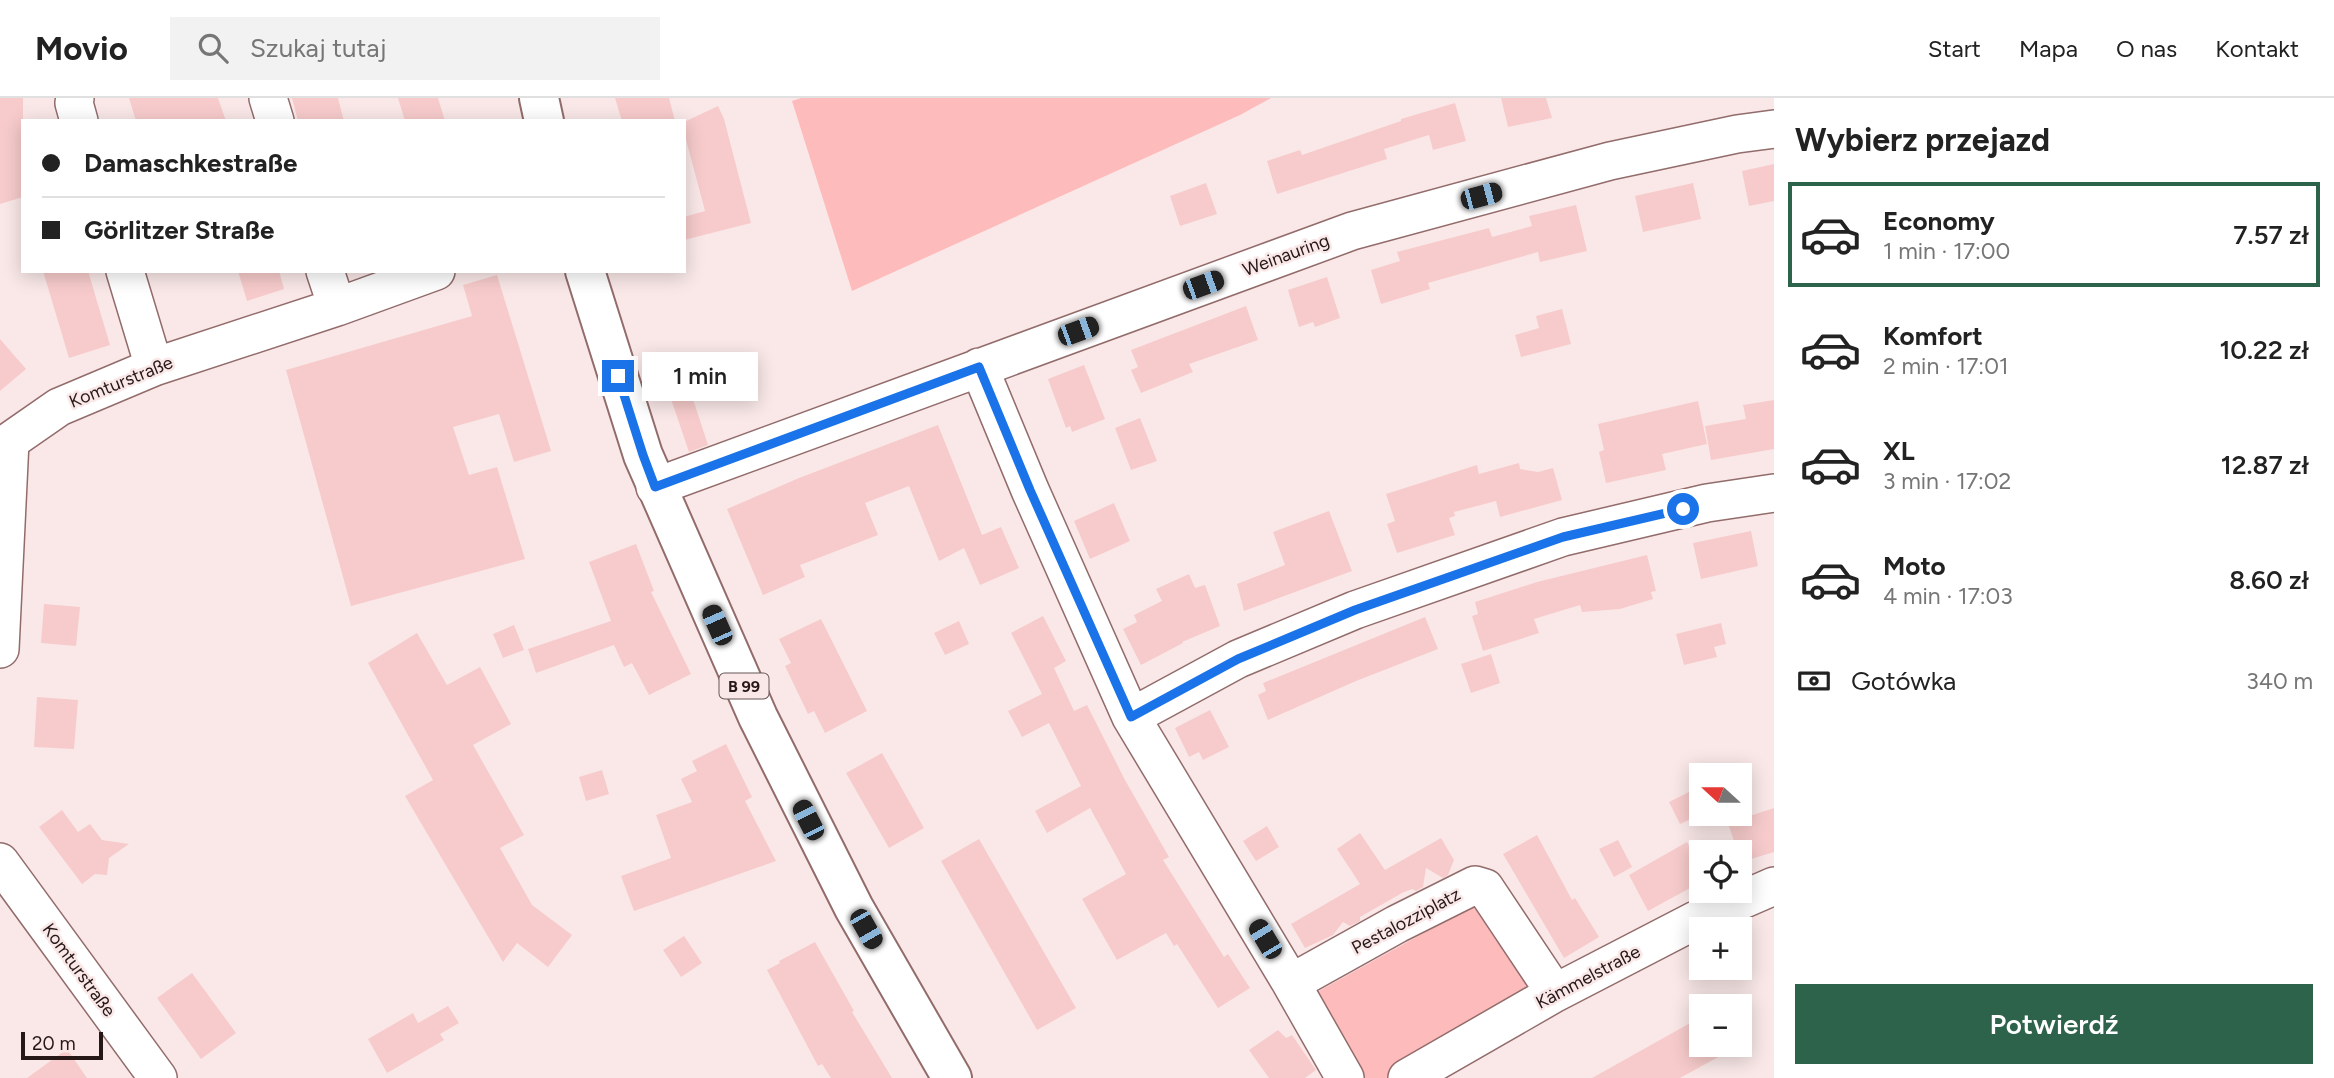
<!DOCTYPE html>
<html lang="pl">
<meta charset="utf-8">
<style>
body{margin:0;font-family:Figtree,sans-serif;background:#f2f2f2;color:#222;height:100vh;display:flex;flex-direction:column;font-size:26px;white-space:nowrap}
*{box-sizing:border-box;margin:0}
p{font-size:23px;color:#767676}
.icon{flex:none;width:38px;height:38px;fill:none;stroke:currentColor;stroke-width:2;stroke-linecap:round;stroke-linejoin:round}
.map{position:relative;flex:1;overflow:hidden}
.drawer{display:flex;flex-direction:column;background:#fff;width:560px}
.drawer>*{flex:none}
.hud{position:absolute;left:21px;top:21px;width:665px;height:154px;border-radius:0px;box-shadow:0 4px 18px #0003;display:grid;align-content:center;height:154px;padding:0 21px;background:#fff}
.needle{width:46px;rotate:291deg}
.fabs{position:absolute;left:1689px;top:665px;display:grid;gap:14px}
.fabs a{display:grid;place-items:center;width:63px;height:63px;border-radius:0px;background:#fff;box-shadow:0 4px 18px #0003;font-size:35px}
.scale{position:absolute;left:21px;bottom:18px;width:82px;box-sizing:border-box;padding-left:7px;border:4px solid #271818;border-top:0;font-size:19px;line-height:24px;white-space:nowrap;color:#271818;-webkit-text-stroke:5px #fae8e8;paint-order:stroke}
.end{position:absolute;width:32px;height:32px;margin:-16px;border:9px solid #1a73e8;background:#fff;box-shadow:0 0 0 4px #fff}
.from{border-radius:50%}
.bubble{position:absolute;height:49px;border-radius:0px;background:#fff;box-shadow:0 4px 18px #0003;font-size:23px;font-weight:600;line-height:49px;text-align:center}
.car{position:absolute;width:21px;height:42px;margin:-21px -10px;border-radius:9px;box-shadow:0 0 5px 2px #0007;background:linear-gradient(#222 24%,#8ab4d8 0 40%,#222 0 76%,#8ab4d8 0 86%,#222 0)}
.hud b{display:flex;align-items:center;gap:24px;height:66px;font-size:26px}
.hud b+b{border-top:2px solid #e0e0e0}
.hud i{width:18px;height:18px;background:#222}
ul{padding:0;list-style:none}
li{display:flex;align-items:center;gap:21px;height:105px;margin:0 14px 10px;padding:0 7px;border:4px solid transparent;border-radius:0px}
li div{flex:1}
li b{display:block;font-size:26px}
li em{font-style:normal;font-weight:600}
li.on{border-color:#2c634a}
li>.icon{width:63px;height:63px;stroke-width:1.5}
h2{padding:0 21px;font-size:32px;line-height:84px}
.pay{display:flex;align-items:center;gap:18px;height:77px;padding:0 21px;font-size:26px}
.pay p{margin-inline-start:auto}
.button{display:flex;gap:14px;margin-top:auto;padding:14px 21px}
.button a{flex:1;height:80px;border-radius:0px;background:#2c634a;color:#fff;font-size:28px;font-weight:600;line-height:80px;text-align:center}
header{display:flex;align-items:center;gap:42px;box-sizing:border-box;height:98px;padding:0 35px;background:#fff;border-bottom:2px solid #e0e0e0}
header strong{font-size:33px}
nav{display:flex;gap:38px;margin-inline-start:auto;font-size:24px}
.search{width:490px;height:63px;background:#f2f2f2;display:flex;align-items:center;gap:18px;box-sizing:border-box;padding:0 24px;border-radius:0px;color:#767676;font-size:26px}
main{display:flex;flex:1;min-height:0}
.map>svg:first-child{display:block}
</style>
<header>
<strong>Movio</strong>
<div class="search"><svg class="icon" aria-label="search" viewBox="0 0 24 24"><circle cx="10" cy="10" r="6"/><path d="M15 15l6 6"/></svg>Szukaj tutaj</div>
<nav><a>Start</a><a>Mapa</a><a>O nas</a><a>Kontakt</a></nav>
</header>
<main>
<div class="map">
<svg width="1774" height="980" viewBox="0 0 1774 980">
<rect width="100%" height="100%" fill="#fae8e8"/>
<!-- green -->
<path fill="#fdbcbb" d="M801 0H1271L1240 17 852 193 792 3Z
M1478 805 1533 896 1392 980H1356L1306 900Z"/>
<!-- building -->
<path fill="#f7cbcb" d="M0 0H23V99L0 106Z
M129 0H218L226 23H136Z
M292 0H338L344 23H298Z
M398 0H438L445 23H405Z
M615 0H669L675 23H622Z
M1501 0H1546L1552 20 1508 29Z
M1455 5 1466 43 1433 52 1429 37 1384 51 1387 61 1277 96 1267 63 1300 52 1302 57 1401 23V21Z
M718 8 724 21 751 125 684 142V119L705 113 684 34V24Z
M1774 66V103L1749 108 1742 73Z
M1206 85 1217 116 1180 128 1170 98Z
M1693 85 1701 121 1643 134 1635 98Z
M1576 107 1587 153 1540 164 1538 154 1428 185 1430 191 1381 206 1371 172 1400 163 1397 154 1489 130 1492 139 1532 128 1529 118Z
M43 173H88L110 247 69 260Z
M238 173H279L284 191 247 203Z
M497 177 551 353 514 364 499 316 453 329 469 377 497 369 525 461 351 508 286 272 472 218 463 187Z
M1327 179 1340 220 1315 229 1313 224 1299 229 1288 192Z
M1246 208 1258 242 1189 266 1193 274 1141 295 1131 272 1138 269 1131 252Z
M1562 211 1571 246 1521 259 1515 237 1539 230 1536 218Z
M0 241 26 271 0 293Z
M1084 267 1105 321 1072 334 1070 328 1066 330 1048 281Z
M691 295 708 347 689 354 671 301Z
M1774 302V351L1711 362 1705 328 1746 321 1743 307Z
M1698 303 1707 346 1662 356 1666 372 1606 385 1599 354 1604 352 1598 326Z
M1140 320 1157 363 1131 372 1115 330Z
M938 327 982 437 1001 429 1019 470 980 487 964 450 939 463 909 388 865 405 878 437 800 467 805 479 763 497 727 411 799 380Z
M1519 365 1520 371 1538 374 1553 370 1562 402 1500 419 1496 403 1454 414 1455 418 1449 420 1455 437 1397 455 1387 426 1395 423 1386 396 1477 367 1479 376Z
M1114 405 1130 443 1090 461 1074 423Z
M1329 413 1352 473 1244 513 1237 486 1285 467 1273 434Z
M1751 433 1758 468 1701 481 1693 445Z
M636 446 654 493 651 494 691 576 649 597 632 565 624 569 614 547 536 575 528 551 611 523 589 464Z
M1647 457 1656 493 1651 494 1653 501 1620 511 1582 514 1580 507 1534 521 1539 535 1483 553 1472 518 1478 516 1475 504 1537 484Z
M1189 476 1195 490 1205 487 1220 528 1182 544 1183 545 1141 567 1123 531 1137 524 1134 517 1162 503 1156 491Z
M44 506 80 509 76 548 41 545Z
M1043 518 1066 563 1054 570 1074 613 1087 607 1125 682 1169 759 1163 762 1224 859 1228 856 1250 890 1218 910 1177 846 1174 848 1166 835 1117 862 1082 801 1126 776 1090 710 1047 735 1035 713 1081 688 1049 625 1022 639 1008 613 1042 596 1011 535Z
M1425 519 1438 551 1356 583 1268 622 1258 597 1266 593 1263 585Z
M821 521 867 613 825 635 814 613 808 616 785 568 791 565 779 541Z
M959 523 969 546 945 557 934 535Z
M1721 525 1726 546 1714 549 1717 559 1684 567 1676 536Z
M514 527 524 552 503 560 493 536Z
M417 535 447 587 480 569 511 626 473 647 524 737 500 750 532 807 572 837 548 869 517 845 503 864 405 698 433 682 368 565Z
M1491 556 1500 585 1471 595 1461 566Z
M37 599 78 602 74 651 34 649Z
M1210 612 1229 649 1203 662 1199 654 1189 659 1175 630Z
M726 646 752 699 745 703 776 763 634 813 621 778 671 760 656 717 692 704 681 681 697 673 692 663Z
M882 655 924 730 889 750 846 675Z
M602 672 609 696 586 703 579 679Z
M1701 688V716L1680 726 1669 704Z
M1774 710V754L1741 764 1728 725Z
M62 712 78 734 90 726 102 742 129 746 109 760 107 777 95 776 82 786 39 729Z
M1267 728 1279 749 1256 763 1243 743Z
M1360 735 1385 772 1441 740 1454 762 1448 777 1443 780 1426 770 1423 789 1416 793 1412 791 1402 795 1360 819V823L1350 828 1343 824 1333 837 1305 850 1291 826 1360 786 1337 751Z
M1537 737 1572 802 1575 800 1599 839 1564 860 1503 756Z
M979 741 1076 910 1037 932 941 763Z
M1618 742 1632 769 1614 779 1599 751Z
M1687 744 1701 770V784L1648 813 1629 777Z
M684 838 702 865 681 879 663 852Z
M815 844 854 913 852 914 892 980H831L822 966 818 968 767 872 780 865 779 863Z
M192 875 236 935 201 961 157 900Z
M448 908 459 925 440 936 444 942 387 975 368 941 413 915 418 925Z
M1701 919V947H1740L1680 980H1592Z
M1278 932 1286 940 1292 937 1316 972 1305 980H1269L1249 952Z
M67 951 87 980H27Z"/>
<g fill="none" stroke-linecap="round" stroke-linejoin="round">
<defs>
<path id="minor" d="M75 0 74 5 79 23
M268 0 275 23
M125 173 154 269
M325 173 337 209
M979 269 1030 392 1131 619 1291 885 1345 980
M655 389 1352 133 1610 63 1737 36 1774 31
M0 551 10 343 59 309 154 269 337 209 436 173
M1131 619 1238 561 1355 512 1563 439 1707 405 1774 395
M0 764 158 980
M1291 885 1397 826 1475 787 1485 790 1555 895
M1407 980 1555 895 1696 822 1774 788"/>
<path id="major" d="M539 0 544 23
M585 173 643 357 758 619 854 810 952 980"/>
</defs>
<!-- minor casing -->
<use href="#minor" stroke="#926c6b" stroke-width="40"/>
<!-- major casing -->
<use href="#major" stroke="#926c6b" stroke-width="42"/>
<!-- minor -->
<use href="#minor" stroke="#fff" stroke-width="37"/>
<!-- major -->
<use href="#major" stroke="#fff" stroke-width="38"/>
</g>
<g fill="none" stroke-linecap="round" stroke-linejoin="round">
<!-- route -->
<path stroke="#1a73e8" stroke-width="9" d="M618 278 643 357 655 389 979 269 1030 392 1131 619 1238 561 1355 512 1563 439 1683 411"/>
</g>
<g text-anchor="middle" stroke-width="5" stroke-linejoin="round" paint-order="stroke">
<!-- shield labels -->
<rect fill="#fae8e8" stroke="#665656" stroke-width="2" x="719.5" y="575.5" width="49" height="25" rx="5"/>
<g font-size="16" font-weight="bold" fill="#271818">
<text x="744" y="594">B 99</text>
</g>
<!-- street labels -->
<g font-size="18" fill="#271818" stroke="#fae8e8">
<text transform="translate(1286 157) rotate(-20)" y="6">Weinauring</text>
<text transform="translate(121 284) rotate(-22)" y="6">Komturstraße</text>
<text transform="translate(1406 823) rotate(-28)" y="6">Pestalozziplatz</text>
<text transform="translate(79 872) rotate(54)" y="6">Komturstraße</text>
<text transform="translate(1588 879) rotate(-28)" y="6">Kämmelstraße</text>
</g>
</g>
</svg>
<div class="fabs">
<a><svg class="needle" viewBox="-14 -14 28 28"><path d="M0-13l5 13h-10z" fill="#e53935"/><path d="M0 13l5-13h-10z" fill="#767676"/></svg></a>
<a><svg class="icon" aria-label="locate" viewBox="0 0 24 24"><circle cx="12" cy="12" r="6"/><path d="M12 2v4M12 18v4M2 12h4M18 12h4"/></svg></a>
<a>+</a>
<a>−</a>
</div>
<div class="scale">20 m</div>
<i class="end from" style="left:1683px;top:411px"></i>
<i class="end" style="left:618px;top:278px"></i>
<div class="bubble" style="left:642px;top:254px;width:116px">1 min</div>
<i class="car" style="left:1481px;top:98px;rotate:75deg"></i>
<i class="car" style="left:1203px;top:187px;rotate:70deg"></i>
<i class="car" style="left:1078px;top:233px;rotate:70deg"></i>
<i class="car" style="left:717px;top:527px;rotate:336deg"></i>
<i class="car" style="left:808px;top:722px;rotate:333deg"></i>
<i class="car" style="left:866px;top:831px;rotate:150deg"></i>
<i class="car" style="left:1265px;top:841px;rotate:329deg"></i>
<div class="hud">
<b><i class="from"></i>Damaschkestraße</b>
<b><i></i>Görlitzer Straße</b>
</div>
</div>
<section class="drawer">
<h2>Wybierz przejazd</h2>
<ul>
<li class="on"><svg class="icon" aria-label="car" viewBox="0 0 24 24"><path d="M5 17H2v-5l4-1 3-4h7l3 4 3 1v5h-3M9 17h6M6 11h13"/><circle cx="7" cy="17" r="2"/><circle cx="17" cy="17" r="2"/></svg><div><b>Economy</b><p>1 min · 17:00</p></div><em>7.57 zł</em></li>
<li><svg class="icon" aria-label="car" viewBox="0 0 24 24"><path d="M5 17H2v-5l4-1 3-4h7l3 4 3 1v5h-3M9 17h6M6 11h13"/><circle cx="7" cy="17" r="2"/><circle cx="17" cy="17" r="2"/></svg><div><b>Komfort</b><p>2 min · 17:01</p></div><em>10.22 zł</em></li>
<li><svg class="icon" aria-label="car" viewBox="0 0 24 24"><path d="M5 17H2v-5l4-1 3-4h7l3 4 3 1v5h-3M9 17h6M6 11h13"/><circle cx="7" cy="17" r="2"/><circle cx="17" cy="17" r="2"/></svg><div><b>XL</b><p>3 min · 17:02</p></div><em>12.87 zł</em></li>
<li><svg class="icon" aria-label="car" viewBox="0 0 24 24"><path d="M5 17H2v-5l4-1 3-4h7l3 4 3 1v5h-3M9 17h6M6 11h13"/><circle cx="7" cy="17" r="2"/><circle cx="17" cy="17" r="2"/></svg><div><b>Moto</b><p>4 min · 17:03</p></div><em>8.60 zł</em></li>
</ul>
<div class="pay"><svg class="icon" aria-label="cash" viewBox="0 0 24 24"><path d="M3 7h18v10H3z"/><circle cx="12" cy="12" r="2"/></svg>Gotówka<p>340 m</p></div>
<div class="button"><a>Potwierdź</a></div>
</section>
</main>
